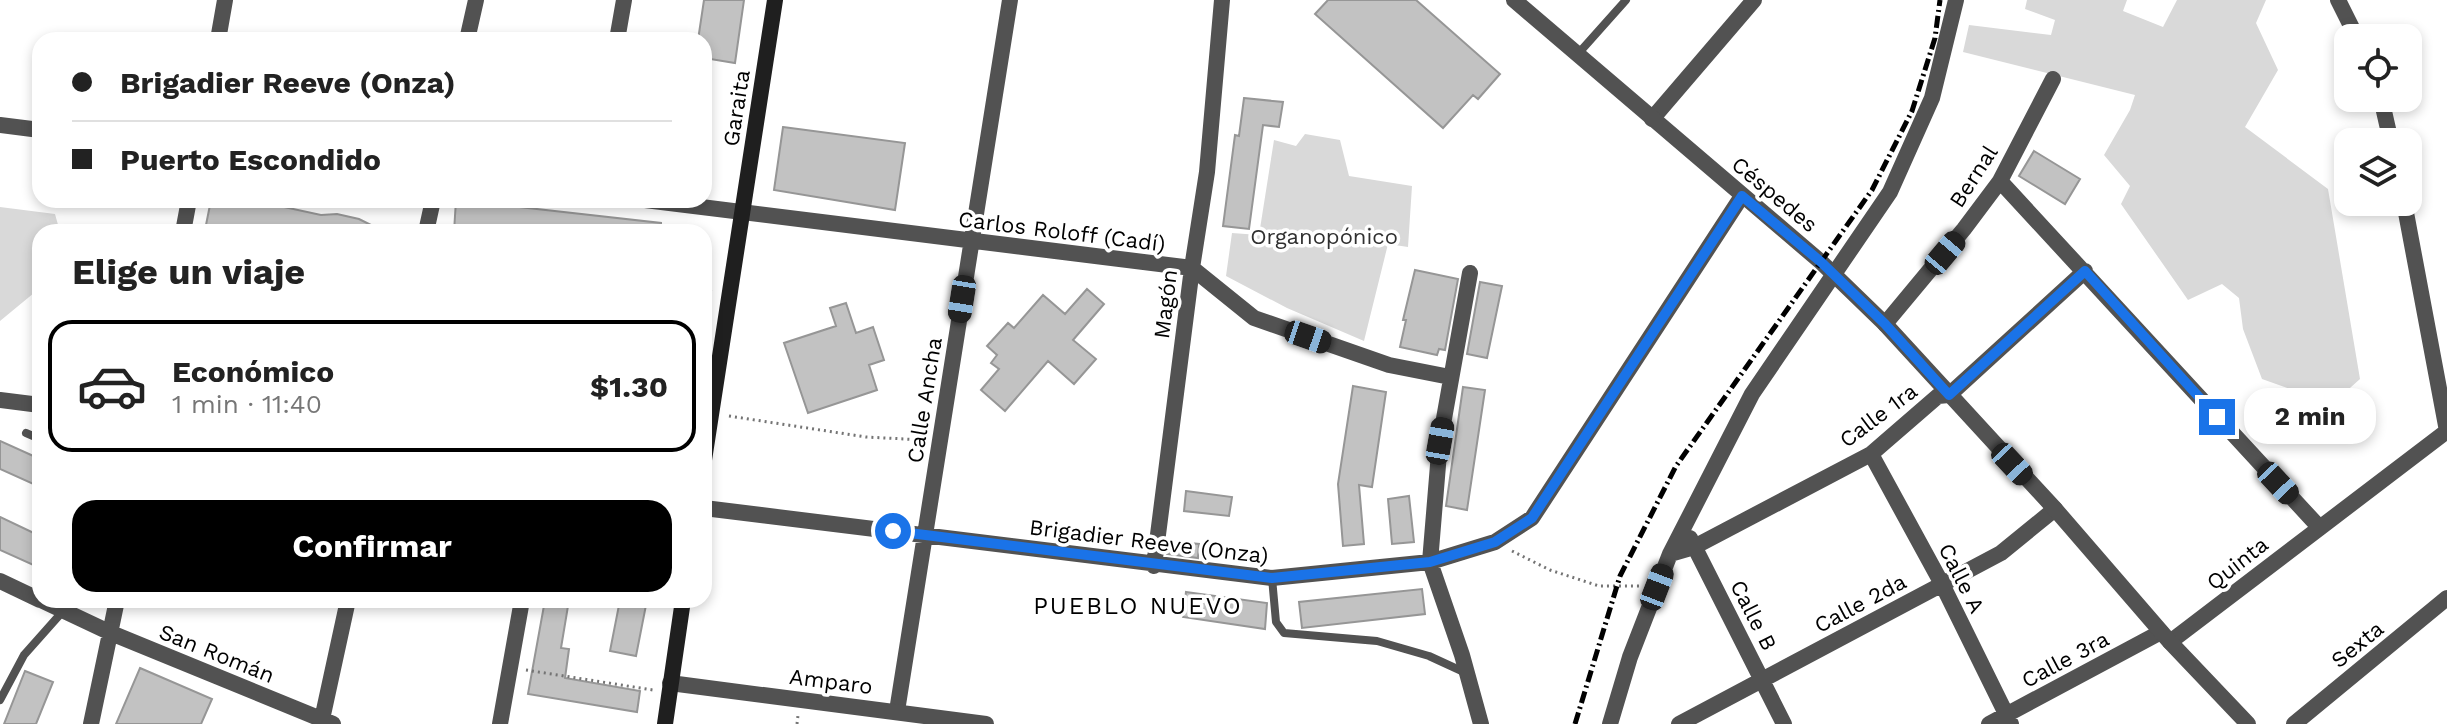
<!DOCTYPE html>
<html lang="es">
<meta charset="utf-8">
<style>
body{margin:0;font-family:"Work Sans",sans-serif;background:#f6f6f6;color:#222;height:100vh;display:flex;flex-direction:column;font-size:30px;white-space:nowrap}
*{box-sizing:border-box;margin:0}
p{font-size:26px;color:#767676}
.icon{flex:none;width:44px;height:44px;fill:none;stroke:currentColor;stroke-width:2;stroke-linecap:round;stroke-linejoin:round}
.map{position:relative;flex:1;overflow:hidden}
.side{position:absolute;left:32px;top:224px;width:680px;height:384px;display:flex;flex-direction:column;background:#fff;border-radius:24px;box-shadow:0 4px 12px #0003}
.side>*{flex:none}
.hud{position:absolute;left:32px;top:32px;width:680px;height:176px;border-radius:24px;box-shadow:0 4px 12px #0003;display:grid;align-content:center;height:176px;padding:0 40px;background:#fff}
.buttons{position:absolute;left:2334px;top:24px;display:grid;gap:16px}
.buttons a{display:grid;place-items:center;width:88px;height:88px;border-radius:16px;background:#fff;box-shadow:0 4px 12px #0003;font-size:40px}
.end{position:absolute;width:36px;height:36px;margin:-18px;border:10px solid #1a73e8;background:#fff;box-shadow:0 0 0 4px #fff}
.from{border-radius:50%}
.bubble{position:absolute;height:56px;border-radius:24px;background:#fff;box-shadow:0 4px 12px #0003;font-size:26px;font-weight:700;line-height:56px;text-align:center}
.car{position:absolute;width:24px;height:48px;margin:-24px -12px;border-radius:10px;box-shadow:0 0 6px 2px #0007;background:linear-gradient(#222 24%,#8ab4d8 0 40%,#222 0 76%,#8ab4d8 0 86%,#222 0)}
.hud b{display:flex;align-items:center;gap:28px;height:76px;font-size:30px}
.hud b+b{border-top:2px solid #e0e0e0}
.hud i{width:20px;height:20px;background:#222}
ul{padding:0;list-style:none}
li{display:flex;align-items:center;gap:24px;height:132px;margin:0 16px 12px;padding:0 24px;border:4px solid transparent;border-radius:24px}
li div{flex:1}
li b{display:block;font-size:30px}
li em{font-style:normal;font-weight:700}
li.selected{border-color:#000}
li>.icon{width:72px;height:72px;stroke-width:1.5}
h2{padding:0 40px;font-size:36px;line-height:96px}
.button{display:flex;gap:16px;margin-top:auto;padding:16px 40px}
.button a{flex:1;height:92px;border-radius:24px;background:#000;color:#fff;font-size:32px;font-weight:700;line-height:92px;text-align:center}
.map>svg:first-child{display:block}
</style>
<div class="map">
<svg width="2447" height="724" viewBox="0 0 2447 724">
<rect width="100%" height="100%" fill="#fff"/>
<!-- green -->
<path fill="#d9d9d9" d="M2027 0H2127L2123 11 2163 27 2177 0H2266L2256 23 2278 70 2245 127 2328 189 2360 379 2332 404 2262 379 2243 329 2239 298 2222 284 2188 300 2121 204 2130 186 2104 155 2130 110 2135 95 1963 52 1969 25 2051 35 2055 20 2025 9Z
M1305 134 1340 140 1349 176 1412 186 1408 247 1388 244 1364 341 1287 308 1226 276 1232 233 1259 235 1274 140 1296 146Z
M0 207 55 214 60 232H40V288L0 321Z"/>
<!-- building -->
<path fill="#c2c2c2" stroke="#969696" stroke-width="2" d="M704 0H744L735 63 704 58V40H698Z
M1328 0H1416L1500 74 1478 99 1473 95 1443 128 1315 14Z
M1244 98 1283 102 1279 127 1263 125 1249 229 1223 226 1235 135 1239 136Z
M783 127 905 143 895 210 774 190Z
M2034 151 2080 179 2065 204 2019 176Z
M211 200H252L321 215 337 214 359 219 385 232H216L205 230Z
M456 200 661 223V232H454Z
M1415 270 1458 279 1445 350 1439 349 1437 355 1400 347 1406 320H1403Z
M1480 282 1502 286 1487 358 1467 354Z
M1087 289 1104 304 1073 340 1096 359 1074 384 1048 361 1005 411 981 390 999 369 991 363 997 355 987 346 1008 323 1014 328 1043 295 1065 314Z
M846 303 856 333 873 327 884 360 869 365 877 390 808 413 784 343 836 326 830 308Z
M1353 386 1386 392 1372 487 1359 485 1364 544 1343 546 1338 484Z
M1463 387 1485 390 1467 510 1446 506Z
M0 441 40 459V487L0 469Z
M1186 491 1232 497 1229 516 1184 511Z
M1409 496 1414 542 1392 544 1388 499Z
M0 517 40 536V568L0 550Z
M1168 541 1199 544 1198 558 1167 554Z
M1422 589 1425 614 1302 628 1299 602Z
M1186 592 1267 603 1265 629 1183 617Z
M545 600H569L561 648 569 649 565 678 640 691 637 712 528 694Z
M620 600H647L636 656 610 651Z
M140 668 212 699 201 724H116Z
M25 671 53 682 36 724H4Z"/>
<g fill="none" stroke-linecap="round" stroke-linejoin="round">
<!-- path -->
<path stroke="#747474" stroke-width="3" stroke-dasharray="2 4" stroke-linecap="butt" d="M704 291 714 292
M729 416 866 437 924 440
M1512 551 1550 570 1599 586H1642
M526 670 653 690
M797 724 798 715"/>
<!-- service -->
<path stroke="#525252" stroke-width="8" d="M1577 55 1626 0
M26 433 40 439
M1272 578 1276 622 1284 633 1377 641 1429 656 1466 673
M0 700 24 655 64 610"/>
<!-- minor -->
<path stroke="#525252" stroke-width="16" d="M2338 0 2357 38
M218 40 225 0
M467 40 476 0
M617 40 624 0
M2381 98 2391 142
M1652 119 1754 0
M0 125 40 130
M2000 181 2319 527
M645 200 1192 268 1254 318 1389 365 1450 377
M183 232 189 200
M426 232 433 200
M1470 273 1440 441 1430 562 1462 655 1481 724
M1885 324 1964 229 2000 181 2053 79
M1871 454 1942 584 2011 724
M704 508 1272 578 1430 562 1495 542 1532 518 1742 196
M1690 538 1784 724
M1670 554 1694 547 1871 454 1938 396 1949 395 2085 271
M1154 566 1192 268 1207 172 1222 0
M0 581 40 600
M41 600 111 633 333 724
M2170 642 2447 431 2404 202
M897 711 1010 0
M91 724 117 600
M321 724 348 600
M500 724 522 600
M1610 724 1630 657 1670 554 1752 394 1890 192 1932 98 1956 0
M1679 724 2001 553 2055 509
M1989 724 2161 632
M2294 724 2447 598"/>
<!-- tertiary -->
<path stroke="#525252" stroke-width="16" d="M1514 0 1821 262 1885 324 2055 509 2170 642 2248 724
M0 400 40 405
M670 683 986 724"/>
<!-- secondary -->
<path stroke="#1f1f1f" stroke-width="16" d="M704 460 775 0
M665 724 683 600"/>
<!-- rail -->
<path stroke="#000" stroke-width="5" stroke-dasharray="12 4 2 4" stroke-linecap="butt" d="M1575 724 1620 576 1676 466 1872 190 1912 111 1935 38 1940 0"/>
</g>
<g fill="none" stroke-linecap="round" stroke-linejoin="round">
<!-- route -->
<path stroke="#1a73e8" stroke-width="10" d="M893 531 1272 578 1430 562 1495 542 1532 518 1742 196 1821 262 1885 324 1949 395 2085 271 2217 417"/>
</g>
<g text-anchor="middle" stroke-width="7" stroke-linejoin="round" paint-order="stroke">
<!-- street labels -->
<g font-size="22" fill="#000" stroke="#fff">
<text transform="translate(736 108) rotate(-81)" y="8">Garaita</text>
<text transform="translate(1973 176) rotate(-57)" y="8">Bernal</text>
<text transform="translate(1775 194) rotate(40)" y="8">Céspedes</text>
<text transform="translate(1062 231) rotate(7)" y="8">Carlos Roloff (Cadí)</text>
<text transform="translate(1165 304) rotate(-83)" y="8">Magón</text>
<text transform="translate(924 400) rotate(-81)" y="8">Calle Ancha</text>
<text transform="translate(1878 415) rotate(-37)" y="8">Calle 1ra</text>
<text transform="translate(1149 541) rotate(7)" y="8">Brigadier Reeve (Onza)</text>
<text transform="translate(2237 563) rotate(-38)" y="8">Quinta</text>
<text transform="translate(1962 578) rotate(63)" y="8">Calle A</text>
<text transform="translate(1860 603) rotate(-28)" y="8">Calle 2da</text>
<text transform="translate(1754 615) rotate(63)" y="8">Calle B</text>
<text transform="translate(2357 644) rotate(-39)" y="8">Sexta</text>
<text transform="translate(217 653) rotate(22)" y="8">San Román</text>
<text transform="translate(2065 659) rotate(-28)" y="8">Calle 3ra</text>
<text transform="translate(831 681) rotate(7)" y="8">Amparo</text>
</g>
<!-- park labels -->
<g font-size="22" fill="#303030" stroke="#fff">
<text x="1324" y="244">Organopónico</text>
</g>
<!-- neighbourhood labels -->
<g font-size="24" letter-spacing="2" fill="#000" stroke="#fff">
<text x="1138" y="614">PUEBLO NUEVO</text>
</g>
</g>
</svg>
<div class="buttons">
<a><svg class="icon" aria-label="locate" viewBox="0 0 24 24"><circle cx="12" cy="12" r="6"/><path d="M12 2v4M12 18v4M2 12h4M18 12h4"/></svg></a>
<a><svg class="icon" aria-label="layers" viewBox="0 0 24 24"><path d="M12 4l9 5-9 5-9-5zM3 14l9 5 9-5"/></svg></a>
</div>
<i class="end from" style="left:893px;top:531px"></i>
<i class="end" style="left:2217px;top:417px"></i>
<div class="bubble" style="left:2244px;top:388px;width:132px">2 min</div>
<i class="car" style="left:1945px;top:253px;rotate:40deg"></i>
<i class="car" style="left:962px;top:299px;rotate:189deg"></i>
<i class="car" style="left:1308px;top:337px;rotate:109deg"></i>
<i class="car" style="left:1440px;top:441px;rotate:10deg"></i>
<i class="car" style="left:2012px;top:464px;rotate:137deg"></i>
<i class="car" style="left:2278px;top:483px;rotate:137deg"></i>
<i class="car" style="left:1657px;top:587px;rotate:21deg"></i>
<div class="hud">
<b><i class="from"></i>Brigadier Reeve (Onza)</b>
<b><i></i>Puerto Escondido</b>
</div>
<section class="side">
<h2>Elige un viaje</h2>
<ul>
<li class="selected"><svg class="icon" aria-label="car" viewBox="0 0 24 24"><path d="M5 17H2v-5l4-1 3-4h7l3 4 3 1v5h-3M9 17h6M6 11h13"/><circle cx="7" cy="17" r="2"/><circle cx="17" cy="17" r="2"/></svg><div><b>Económico</b><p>1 min · 11:40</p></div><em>$1.30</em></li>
</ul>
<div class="button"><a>Confirmar</a></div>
</section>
</div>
